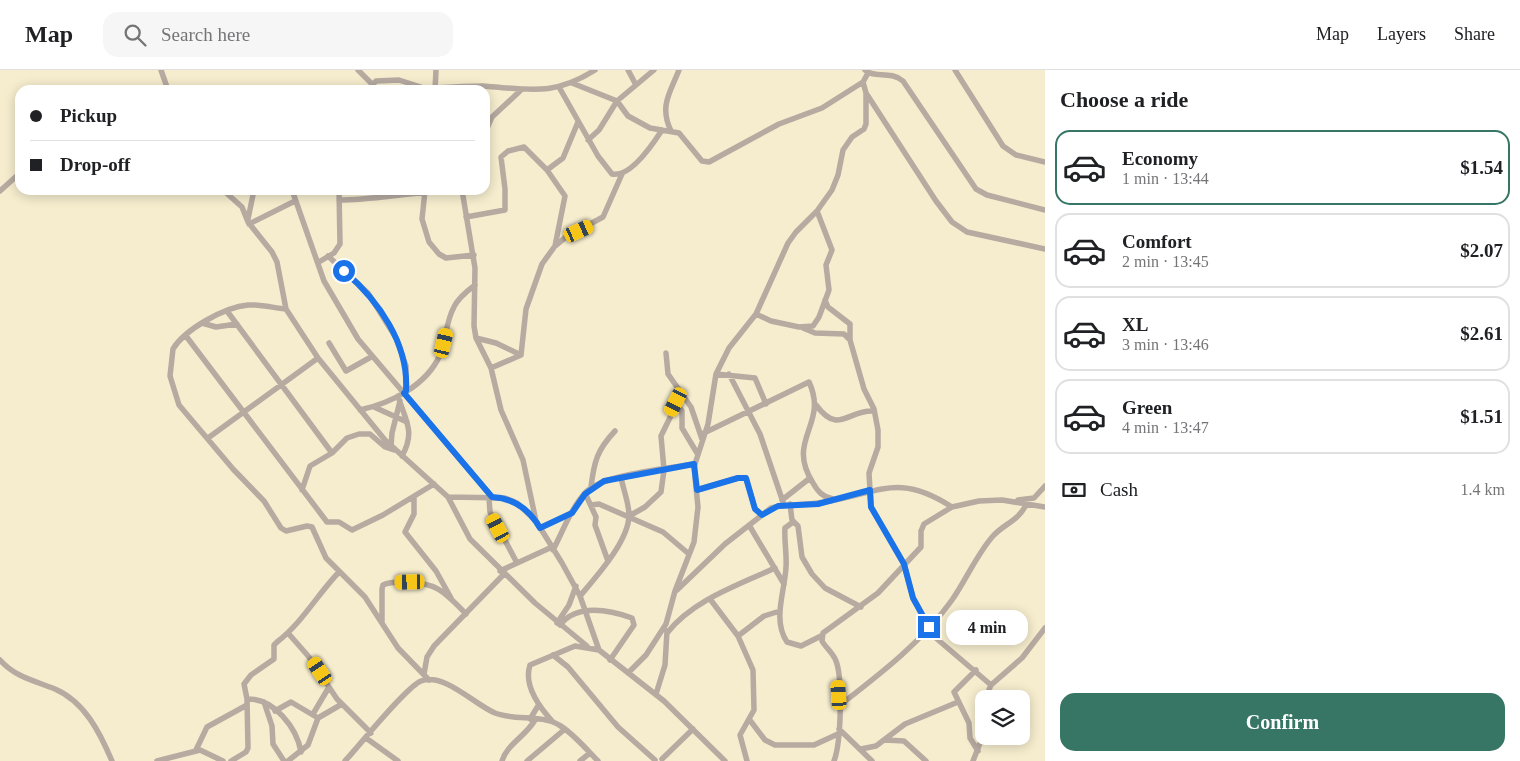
<!DOCTYPE html>
<meta charset="utf-8">
<style>
body{margin:0;font-family:"Times New Roman",serif;background:#f6f6f6;color:#202124;height:100vh;display:flex;flex-direction:column;font-size:19px;white-space:nowrap}
*{box-sizing:border-box;margin:0}
p{font-size:16px;color:#757577}
.icon{flex:none;width:28px;height:28px;fill:none;stroke:currentColor;stroke-width:2;stroke-linecap:round;stroke-linejoin:round}
.map{position:relative;flex:1;overflow:hidden}
.details{display:flex;flex-direction:column;background:#fff;width:475px}
.details>*{flex:none}
.banner{position:absolute;left:15px;top:15px;width:475px;height:110px;border-radius:15px;box-shadow:0 2px 12px #0003;display:grid;align-content:center;height:110px;padding:0 15px;background:#fff}
.tools{position:absolute;left:975px;top:620px;display:grid;gap:10px}
.tools a{display:grid;place-items:center;width:55px;height:55px;border-radius:10px;background:#fff;box-shadow:0 2px 12px #0003;font-size:25px}
.end{position:absolute;width:22px;height:22px;margin:-11px;border:6px solid #1a73e8;background:#fff;box-shadow:0 0 0 2px #fff}
.from{border-radius:50%}
.bubble{position:absolute;height:35px;border-radius:15px;background:#fff;box-shadow:0 2px 12px #0003;font-size:16px;font-weight:600;line-height:35px;text-align:center}
.car{position:absolute;width:15px;height:30px;margin:-15px -8px;border-radius:6px;box-shadow:0 0 4px 1px #0007;background:linear-gradient(#f5c518 24%,#345 0 40%,#f5c518 0 76%,#345 0 86%,#f5c518 0)}
.banner b{display:flex;align-items:center;gap:18px;height:48px;font-size:19px}
.banner b+b{border-top:1px solid #e0e0e0}
.banner i{width:12px;height:12px;background:#202124}
ul{padding:0;list-style:none}
li{display:flex;align-items:center;gap:15px;height:75px;margin:0 10px 8px;padding:0 5px;border:2px solid #e0e0e0;border-radius:15px}
li div{flex:1}
li b{display:block;font-size:19px}
li em{font-style:normal;font-weight:600}
li.selected{border-color:#377664}
li>.icon{width:45px;height:45px;stroke-width:1.5}
h2{padding:0 15px;font-size:22px;line-height:60px}
.pay{display:flex;align-items:center;gap:12px;height:55px;padding:0 15px;font-size:19px}
.pay p{margin-inline-start:auto}
.primary-button{display:flex;gap:10px;margin-top:auto;padding:10px 15px}
.primary-button a{flex:1;height:58px;border-radius:15px;background:#377664;color:#fff;font-size:20px;font-weight:600;line-height:58px;text-align:center}
header{display:flex;align-items:center;gap:30px;box-sizing:border-box;height:70px;padding:0 25px;background:#fff;border-bottom:1px solid #e0e0e0}
header strong{font-size:24px}
nav{display:flex;gap:28px;margin-inline-start:auto;font-size:18px}
.search{width:350px;height:45px;background:#f6f6f6;display:flex;align-items:center;gap:12px;box-sizing:border-box;padding:0 18px;border-radius:15px;color:#757577;font-size:19px}
main{display:flex;flex:1;min-height:0}
.map>svg:first-child{display:block}
</style>
<header>
<strong>Map</strong>
<div class="search"><svg class="icon" aria-label="search" viewBox="0 0 24 24"><circle cx="10" cy="10" r="6"/><path d="M15 15l6 6"/></svg>Search here</div>
<nav><a>Map</a><a>Layers</a><a>Share</a></nav>
</header>
<main>
<div class="map">
<svg width="1045" height="691" viewBox="0 0 1045 691">
<rect width="100%" height="100%" fill="#f6edce"/>
<g fill="none" stroke-linecap="round" stroke-linejoin="round">
<!-- minor -->
<path stroke="#b6aaa1" stroke-width="5.5" d="M161 0 168 20
M358 0 372 14
M628 0 636 15
M865 0C874 9 890 0 903 11L976 119 987 125 1045 140
M955 0 1003 76 1016 85 1045 92
M863 12 866 23 936 131 952 152 967 162 1045 179
M572 13 617 31 628 46 650 58 679 63 702 91 709 92 779 54 822 38 863 12 868 3
M559 17 598 86 612 104C630 108 653 74 662 60
M435 18C451 17 467 16 482 16 528 19 553 27 595 0
M368 20 376 11 399 10 430 20
M435 20 436 0
M671 61C659 36 670 23 679 0
M485 63 492 47 520 21
M588 70 599 60 617 31 654 0
M547 100 563 88 578 52
M223 120 242 137 248 152 272 182 277 192 286 239 318 288 385 370 448 427 505 428 517 433 536 451 562 493 580 526 599 580 664 631 725 691
M292 120 324 211 358 269 492 427
M462 120 475 198 474 256 476 268 491 298 501 340 523 390 536 451
M0 121 20 103
M425 121 422 149 429 172 439 184 446 188 474 185
M339 130C381 130 421 119 463 122
M466 147 505 140V119L501 87 508 81 524 77 547 100 565 126 555 176
M248 149 254 120
M249 154 295 131
M328 186 368 223 396 268 406 296V321
M319 192 334 183 340 174 339 120
M825 230 828 237 850 254V270L864 319 874 339 878 360V377L869 403 871 437 904 494 913 528 929 557 937 569 991 615
M286 239C274 238 260 234 248 235 225 237 185 259 173 279L170 306 179 335 233 399 264 431 281 458 286 461 307 456 312 457 326 488 365 527 398 578 429 610
M227 241 332 383
M756 244 771 251 799 257 813 256 819 247 829 220 826 195 832 180 817 141
M202 253 216 257 237 254
M803 258 815 263 844 264 850 270
M186 266 327 452H339L352 460 383 445 434 414
M476 268 496 273 521 285
M329 273 346 301 371 287
M666 283 668 304 691 337 702 369
M491 298 521 285 526 239 542 194 555 176 566 167 603 147 622 104
M716 304 755 308 766 334
M729 304 760 364 784 435
M398 326C405 350 416 361 402 386
M676 333 682 341V358L697 383
M816 335C839 366 848 339 874 341
M374 337 407 352
M360 340C391 333 426 316 440 285 446 270 446 251 454 237 458 228 467 221 475 215
M704 363 809 312C829 355 785 369 813 413 818 422 823 427 833 429
M208 368 318 288
M391 376 392 363 400 331
M591 417C594 392 597 380 615 361
M302 420 310 396 332 383 347 368 359 364H370L385 377 394 380
M697 420 738 408H746L755 439 762 445
M585 423 596 447 595 455 608 491
M414 427V444L405 462 436 501 451 528
M448 427 470 469 535 533 587 576
M489 428 490 442 517 493
M782 430 810 408
M1018 430 1034 428 1045 416
M790 434 792 450 798 456 802 487 812 504 825 518 861 537
M591 435 599 434 663 462 689 484
M629 446 645 437 661 422 664 400 661 366 682 323
M793 452 785 458C784 471 787 484 786 497 785 521 772 550 787 572L801 576 821 566
M749 455 784 514
M540 458 572 443
M553 480C563 461 571 438 586 422 604 404 667 399 694 394
M500 501 552 477
M677 520 725 474 771 438C789 433 807 436 824 432 880 423 898 402 952 437
M580 526C596 507 629 471 629 445 629 433 623 419 621 407
M710 529 738 566 753 600 754 640 740 665 747 691
M382 552V519L383 515C389 512 395 512 402 512 435 511 445 522 466 544
M557 553 569 535 576 516
M560 555C577 533 610 540 632 548L634 555 610 590
M288 563 309 587 337 629 371 663
M667 563C693 530 738 515 775 498
M738 566 764 546 780 541
M553 585 568 597 618 657 655 690
M0 590C15 607 35 611 55 619 85 632 100 663 112 691
M976 600 954 622 969 653 970 668 978 681
M628 603 646 585 666 554 675 521 694 472 698 437 694 397 708 354 716 304 729 278 756 244 788 173 796 162 817 141 832 120 838 105 843 80 852 67 864 59 866 54V23
M424 604 427 587 434 576 504 504
M656 624 665 595 667 561
M247 629C274 628 297 658 301 682
M985 629 991 615 1022 588 1045 558
M264 632 272 656 273 674 284 691
M840 635C880 604 922 572 952 530 966 510 977 484 993 466 1005 453 1017 452 1026 435
M275 641 291 632 318 648 342 634
M313 644 329 617
M530 649 538 636
M749 649 765 670 775 675H814L838 664
M553 652C540 638 523 616 530 595L575 576 599 580
M839 659 872 691
M366 668 398 691
M885 670 904 671 926 691
M861 679 876 676 905 654 958 632
M196 680 207 657 247 635
M662 689 693 659
M157 691 200 680 223 691
M231 691 246 682 248 678 247 629 244 614 251 605 274 589V575L277 572C302 553 317 525 339 502
M288 691 308 675 318 648
M345 691C359 676 406 617 421 611 444 602 475 635 495 643 515 651 541 644 559 655 573 663 586 679 598 691
M502 691C507 674 525 667 535 650
M527 691 565 659
M580 691 590 683
M834 691C841 673 843 609 836 591 833 583 826 578 822 571L823 563 878 523 921 477V461L924 454 952 437 979 431 1002 430 1045 437
M973 691 982 668 984 636"/>
</g>
<g fill="none" stroke-linecap="round" stroke-linejoin="round">
<!-- route -->
<path stroke="#1a73e8" stroke-width="6" d="M344 201C379 231 409 274 406 321L404 323 492 427C513 428 529 439 540 458L572 443 585 424 604 411 694 394 697 420 738 408H746L755 439 762 445 778 436 818 434 870 420 871 437 904 494 913 528 929 557"/>
</g>
</svg>
<div class="tools">
<a><svg class="icon" aria-label="layers" viewBox="0 0 24 24"><path d="M12 4l9 5-9 5-9-5zM3 14l9 5 9-5"/></svg></a>
</div>
<i class="end from" style="left:344px;top:201px"></i>
<i class="end" style="left:929px;top:557px"></i>
<div class="bubble" style="left:946px;top:540px;width:82px">4 min</div>
<i class="car" style="left:579px;top:161px;rotate:66deg"></i>
<i class="car" style="left:444px;top:273px;rotate:13deg"></i>
<i class="car" style="left:676px;top:332px;rotate:207deg"></i>
<i class="car" style="left:498px;top:458px;rotate:332deg"></i>
<i class="car" style="left:410px;top:512px;rotate:269deg"></i>
<i class="car" style="left:320px;top:601px;rotate:326deg"></i>
<i class="car" style="left:839px;top:625px;rotate:356deg"></i>
<div class="banner">
<b><i class="from"></i>Pickup</b>
<b><i></i>Drop-off</b>
</div>
</div>
<section class="details">
<h2>Choose a ride</h2>
<ul>
<li class="selected"><svg class="icon" aria-label="car" viewBox="0 0 24 24"><path d="M5 17H2v-5l4-1 3-4h7l3 4 3 1v5h-3M9 17h6M6 11h13"/><circle cx="7" cy="17" r="2"/><circle cx="17" cy="17" r="2"/></svg><div><b>Economy</b><p>1 min · 13:44</p></div><em>$1.54</em></li>
<li><svg class="icon" aria-label="car" viewBox="0 0 24 24"><path d="M5 17H2v-5l4-1 3-4h7l3 4 3 1v5h-3M9 17h6M6 11h13"/><circle cx="7" cy="17" r="2"/><circle cx="17" cy="17" r="2"/></svg><div><b>Comfort</b><p>2 min · 13:45</p></div><em>$2.07</em></li>
<li><svg class="icon" aria-label="car" viewBox="0 0 24 24"><path d="M5 17H2v-5l4-1 3-4h7l3 4 3 1v5h-3M9 17h6M6 11h13"/><circle cx="7" cy="17" r="2"/><circle cx="17" cy="17" r="2"/></svg><div><b>XL</b><p>3 min · 13:46</p></div><em>$2.61</em></li>
<li><svg class="icon" aria-label="car" viewBox="0 0 24 24"><path d="M5 17H2v-5l4-1 3-4h7l3 4 3 1v5h-3M9 17h6M6 11h13"/><circle cx="7" cy="17" r="2"/><circle cx="17" cy="17" r="2"/></svg><div><b>Green</b><p>4 min · 13:47</p></div><em>$1.51</em></li>
</ul>
<div class="pay"><svg class="icon" aria-label="cash" viewBox="0 0 24 24"><path d="M3 7h18v10H3z"/><circle cx="12" cy="12" r="2"/></svg>Cash<p>1.4 km</p></div>
<div class="primary-button"><a>Confirm</a></div>
</section>
</main>
